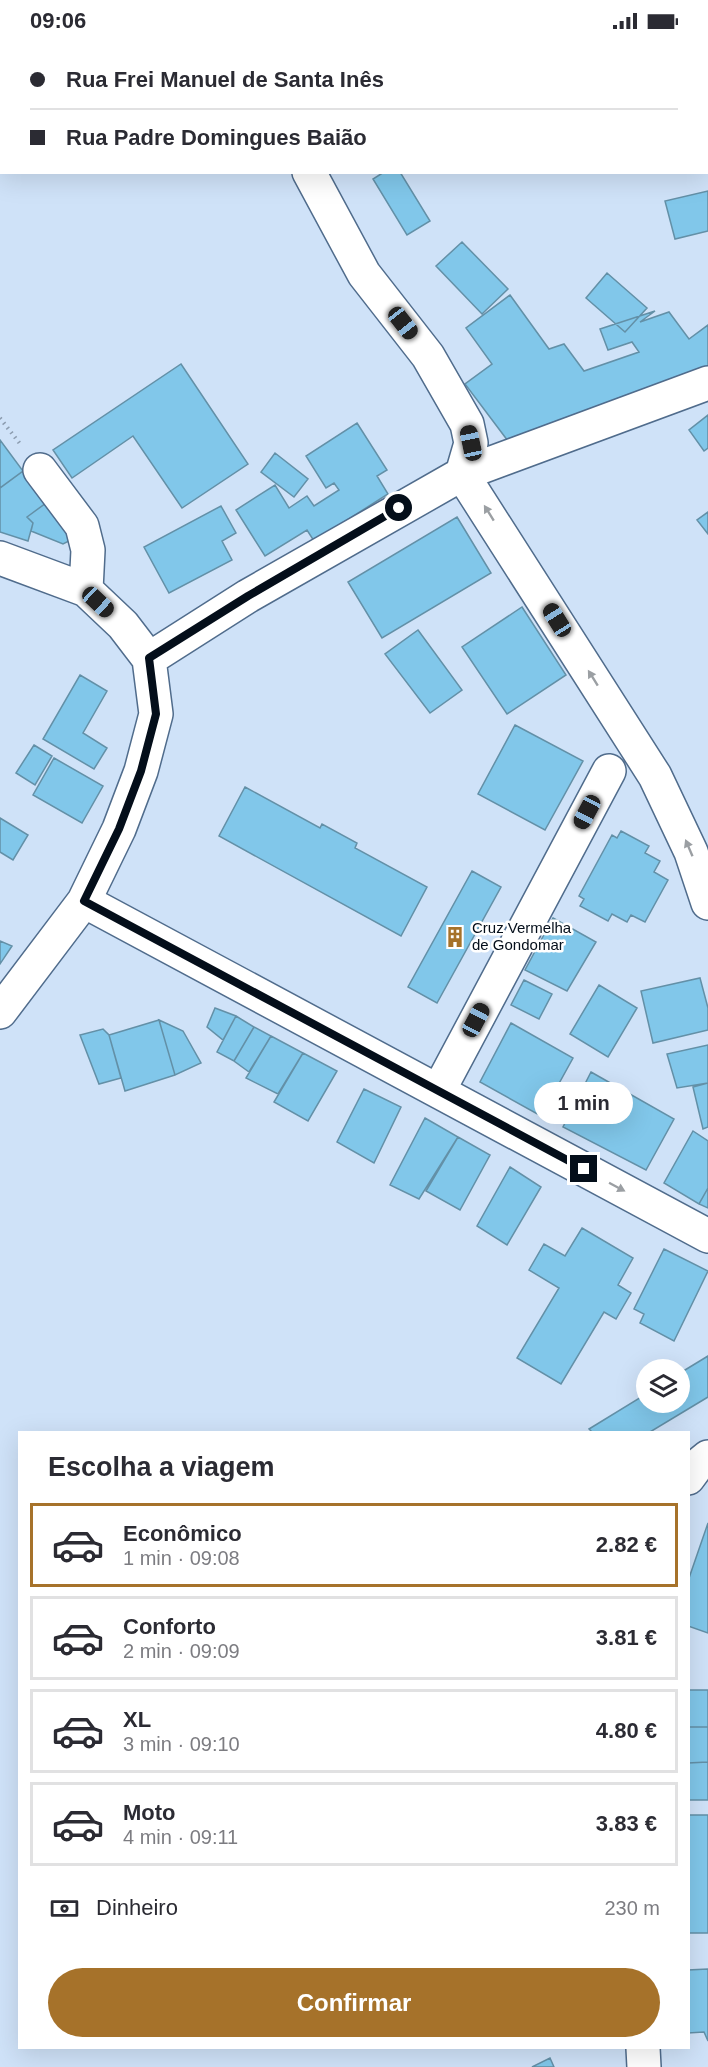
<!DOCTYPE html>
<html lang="pt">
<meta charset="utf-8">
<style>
body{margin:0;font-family:Arial,sans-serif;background:#f7f7f7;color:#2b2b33;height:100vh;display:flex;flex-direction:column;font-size:22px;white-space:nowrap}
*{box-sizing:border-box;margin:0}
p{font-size:20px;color:#7c7c81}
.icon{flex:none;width:33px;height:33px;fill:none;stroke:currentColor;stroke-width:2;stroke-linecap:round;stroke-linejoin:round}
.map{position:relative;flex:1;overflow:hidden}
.side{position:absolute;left:18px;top:1389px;width:672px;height:618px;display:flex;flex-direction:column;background:#fff;border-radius:0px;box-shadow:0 6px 24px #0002}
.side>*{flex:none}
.banner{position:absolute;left:0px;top:0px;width:708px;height:132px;box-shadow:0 6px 24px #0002;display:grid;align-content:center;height:132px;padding:0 30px;background:#fff}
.tools{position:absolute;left:636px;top:1317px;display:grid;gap:12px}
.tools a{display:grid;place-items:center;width:54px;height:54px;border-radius:50%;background:#fff;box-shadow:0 6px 24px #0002;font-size:30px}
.end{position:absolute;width:27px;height:27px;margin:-14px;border:8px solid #040e1a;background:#fff;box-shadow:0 0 0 3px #fff}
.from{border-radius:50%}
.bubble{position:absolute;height:42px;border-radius:21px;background:#fff;box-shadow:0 6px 24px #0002;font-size:20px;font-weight:700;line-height:42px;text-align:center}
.car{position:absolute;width:18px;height:36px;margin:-18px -9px;border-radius:8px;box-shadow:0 0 4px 2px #0007;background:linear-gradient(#222 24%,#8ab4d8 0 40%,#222 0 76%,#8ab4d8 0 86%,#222 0)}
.banner b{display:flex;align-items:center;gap:21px;height:57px;font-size:22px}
.banner b+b{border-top:2px solid #e1e1e2}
.banner i{width:15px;height:15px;background:#2b2b33}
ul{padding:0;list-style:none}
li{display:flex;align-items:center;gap:18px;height:84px;margin:0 12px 9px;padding:0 18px;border:3px solid #e1e1e2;border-radius:0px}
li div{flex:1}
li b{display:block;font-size:22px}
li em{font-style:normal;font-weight:700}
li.active{border-color:#a6722a}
li>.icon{width:54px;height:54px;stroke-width:1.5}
h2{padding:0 30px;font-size:27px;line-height:72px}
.pay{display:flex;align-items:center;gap:15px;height:66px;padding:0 30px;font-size:22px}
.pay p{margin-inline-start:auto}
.button{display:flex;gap:12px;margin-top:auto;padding:12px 30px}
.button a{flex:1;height:69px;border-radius:36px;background:#a6722a;color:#fff;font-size:24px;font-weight:700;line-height:69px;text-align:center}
.status{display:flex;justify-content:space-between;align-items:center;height:42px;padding:0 30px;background:#fff;direction:ltr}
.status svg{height:16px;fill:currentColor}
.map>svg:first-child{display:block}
</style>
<div class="status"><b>09:06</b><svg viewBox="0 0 49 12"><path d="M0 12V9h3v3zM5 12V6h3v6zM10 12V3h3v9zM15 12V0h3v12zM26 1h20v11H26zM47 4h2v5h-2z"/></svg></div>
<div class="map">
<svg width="708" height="2025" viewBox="0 0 708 2025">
<rect width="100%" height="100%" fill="#cfe2f8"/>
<!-- building -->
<path fill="#81c7ea" stroke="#6390a7" stroke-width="1.5" d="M103 0H187L100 2Z
M708 0V74H706V2H686Z
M384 130H400L430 179 407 193 373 137Z
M708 149V189L675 197 665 159Z
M462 200 508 247 482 272 436 224Z
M607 231 647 266 625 290 586 256Z
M510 253 549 307 564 302 584 329 639 310 632 300 608 308 600 287 655 269 640 280 669 270 689 297 708 283V327L508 399 465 342 492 322 466 286Z
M181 322 248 422 182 466 133 394 72 436 53 408Z
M708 373V406L704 409 689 388Z
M357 381 387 428 377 434 388 452 314 499 307 488 265 514 236 468 275 443 289 466 307 454 314 464 339 448 334 441 326 446 306 414Z
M0 398 23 429 0 446Z
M275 411 308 437 294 455 261 430Z
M23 429 46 461 27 475 33 481 28 499 0 490V446Z
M46 461 71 498 63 502 31 489 33 481 27 475Z
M221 464 236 491 222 499 232 518 169 551 144 505Z
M708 470V492L697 478Z
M457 475 491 531 382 596 348 540Z
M522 565 566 633 507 672 462 605Z
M418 588 462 648 430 671 385 612Z
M80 633 107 649 83 691 107 706 94 727 43 697Z
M515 683 583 719 545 788 478 752Z
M34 703 52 714 35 743 16 731Z
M54 716 103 744 82 781 33 753Z
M245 745 320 786 322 782 357 801 355 806 427 845 401 894 219 794Z
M0 776 28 793 13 818 0 810Z
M621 789 649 804 645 811 660 819 654 830 668 838 645 880 631 873 627 880 612 872 608 879 580 864 584 857 579 854 612 793 617 796Z
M472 829 501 845 437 961 408 945Z
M553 876 596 900 567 949 525 928Z
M0 899 12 904 0 922Z
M700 936 708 966V988L653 1001 641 949Z
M524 938 552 952 539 977 511 963Z
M599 943 637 966 608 1015 570 992Z
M215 966 236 974 223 998 207 985Z
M236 974 254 985 234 1019 217 1010Z
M159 978 183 989 201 1021 175 1033Z
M159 978 175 1033 125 1049 109 993Z
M511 981 573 1016 541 1074 480 1040Z
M254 985 271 994 249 1030 234 1019Z
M103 987 109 993 121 1036 99 1042 80 993Z
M271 994 303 1011 278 1052 246 1036Z
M708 1003V1041L677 1046 667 1012Z
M303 1011 337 1029 308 1079 274 1060Z
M591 1030 674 1077 646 1128 563 1085Z
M708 1041V1085L703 1087 693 1045Z
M364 1047 401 1065 374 1121 337 1100Z
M425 1076 458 1095 419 1157 390 1143Z
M693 1089 708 1099V1146L699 1162 664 1141Z
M458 1095 490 1113 460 1168 426 1149Z
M510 1125 541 1145 507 1203 477 1184Z
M708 1146V1166L699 1162Z
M582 1186 633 1216 618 1243 631 1251 616 1277 604 1270 561 1342 517 1316 559 1246 529 1228 544 1202 565 1214Z
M664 1207 708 1229 674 1299 640 1281 644 1272 634 1267Z
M708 1314V1355L650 1390H592L589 1387 646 1352V1360H680V1331Z
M708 1481V1591L688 1584V1539Z
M688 1648H708V1685H688Z
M688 1685H708V1720L688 1721Z
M708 1720V1758H688V1721Z
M688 1773H708V1891H688Z
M708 1927V1999L704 1990 688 1991V1928Z
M550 2016 554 2025H532Z"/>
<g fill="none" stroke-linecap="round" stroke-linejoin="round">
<defs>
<path id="street" d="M240 0 241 2
M309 130 364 232 428 314 467 382 471 401 462 432 655 734 691 810 708 861
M40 428 82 484 88 508 86 548
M0 516 86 548 123 583 149 617
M84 859 708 1194
M0 970 84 859 119 787 141 729 156 672 149 617 248 554 462 432 708 341
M439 1048 609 729"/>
<path id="secondary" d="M688 1436 697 1424 708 1415
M643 2006 644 2025"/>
</defs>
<!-- street casing -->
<use href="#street" stroke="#506c8c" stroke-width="36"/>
<!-- secondary casing -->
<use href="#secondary" stroke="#506c8c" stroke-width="36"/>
<!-- path -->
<path stroke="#8c9caf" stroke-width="4" stroke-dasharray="1.5 4.5" stroke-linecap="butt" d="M0 376 21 403"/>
<!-- street -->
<use href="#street" stroke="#fff" stroke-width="33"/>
<!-- secondary -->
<use href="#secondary" stroke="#fff" stroke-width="33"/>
</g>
<!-- one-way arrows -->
<defs><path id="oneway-solid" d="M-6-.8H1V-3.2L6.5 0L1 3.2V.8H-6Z" transform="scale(1.5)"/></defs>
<g fill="#9b9fa3">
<use href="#oneway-solid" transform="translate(489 471) rotate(-122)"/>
<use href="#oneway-solid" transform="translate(593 636) rotate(-122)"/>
<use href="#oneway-solid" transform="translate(689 806) rotate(-113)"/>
<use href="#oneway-solid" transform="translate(617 1145) rotate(28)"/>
</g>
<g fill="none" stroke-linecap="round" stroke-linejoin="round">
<!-- route -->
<path stroke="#040e1a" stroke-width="8" d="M399 466 248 554 149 616 156 672 141 729 119 787 84 859 584 1127"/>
</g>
<!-- icons -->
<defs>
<symbol id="building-bare" viewBox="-9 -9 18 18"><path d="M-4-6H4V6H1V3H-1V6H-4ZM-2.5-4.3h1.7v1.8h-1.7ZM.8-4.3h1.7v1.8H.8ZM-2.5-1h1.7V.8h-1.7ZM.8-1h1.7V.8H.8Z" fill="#a6722a" stroke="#fff" stroke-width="2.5" paint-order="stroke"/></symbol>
</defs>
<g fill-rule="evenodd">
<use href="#building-bare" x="440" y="880" width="30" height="30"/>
</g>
<g text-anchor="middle" stroke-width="5" stroke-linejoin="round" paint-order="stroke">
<!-- poi labels -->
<g font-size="15" fill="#040e1a" stroke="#fff" text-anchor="start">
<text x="472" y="891">Cruz Vermelha<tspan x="472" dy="17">de Gondomar</tspan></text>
</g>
</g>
</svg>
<div class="tools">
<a><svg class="icon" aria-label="layers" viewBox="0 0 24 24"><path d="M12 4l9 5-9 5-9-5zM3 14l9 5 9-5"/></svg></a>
</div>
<i class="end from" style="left:399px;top:466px"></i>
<i class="end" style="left:584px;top:1127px"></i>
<div class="bubble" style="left:534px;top:1040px;width:99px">1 min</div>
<i class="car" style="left:403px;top:281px;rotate:142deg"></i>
<i class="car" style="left:471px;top:401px;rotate:348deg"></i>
<i class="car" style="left:98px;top:560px;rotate:133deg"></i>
<i class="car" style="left:557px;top:578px;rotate:328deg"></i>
<i class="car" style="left:587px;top:770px;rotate:208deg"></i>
<i class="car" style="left:476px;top:978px;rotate:28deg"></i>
<div class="banner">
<b><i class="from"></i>Rua Frei Manuel de Santa Inês</b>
<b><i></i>Rua Padre Domingues Baião</b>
</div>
<section class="side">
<h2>Escolha a viagem</h2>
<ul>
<li class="active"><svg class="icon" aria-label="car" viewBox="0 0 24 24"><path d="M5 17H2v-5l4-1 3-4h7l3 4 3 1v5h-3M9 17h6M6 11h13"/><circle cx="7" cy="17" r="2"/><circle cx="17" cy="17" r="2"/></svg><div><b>Econômico</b><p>1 min · 09:08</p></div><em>2.82 €</em></li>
<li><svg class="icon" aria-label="car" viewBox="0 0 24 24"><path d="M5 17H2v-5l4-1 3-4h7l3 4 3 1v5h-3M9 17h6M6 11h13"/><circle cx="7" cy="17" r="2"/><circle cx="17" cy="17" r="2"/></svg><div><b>Conforto</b><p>2 min · 09:09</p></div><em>3.81 €</em></li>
<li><svg class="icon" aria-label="car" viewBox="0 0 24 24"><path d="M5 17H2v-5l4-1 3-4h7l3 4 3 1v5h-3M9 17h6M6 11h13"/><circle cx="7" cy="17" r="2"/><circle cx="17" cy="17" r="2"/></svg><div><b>XL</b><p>3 min · 09:10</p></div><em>4.80 €</em></li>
<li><svg class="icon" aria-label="car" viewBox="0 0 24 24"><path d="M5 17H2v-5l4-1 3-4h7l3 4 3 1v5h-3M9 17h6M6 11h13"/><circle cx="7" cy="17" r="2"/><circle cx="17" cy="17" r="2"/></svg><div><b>Moto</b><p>4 min · 09:11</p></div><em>3.83 €</em></li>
</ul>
<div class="pay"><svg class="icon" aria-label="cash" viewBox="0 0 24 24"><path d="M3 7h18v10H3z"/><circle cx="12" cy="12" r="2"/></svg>Dinheiro<p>230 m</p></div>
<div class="button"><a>Confirmar</a></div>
</section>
</div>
